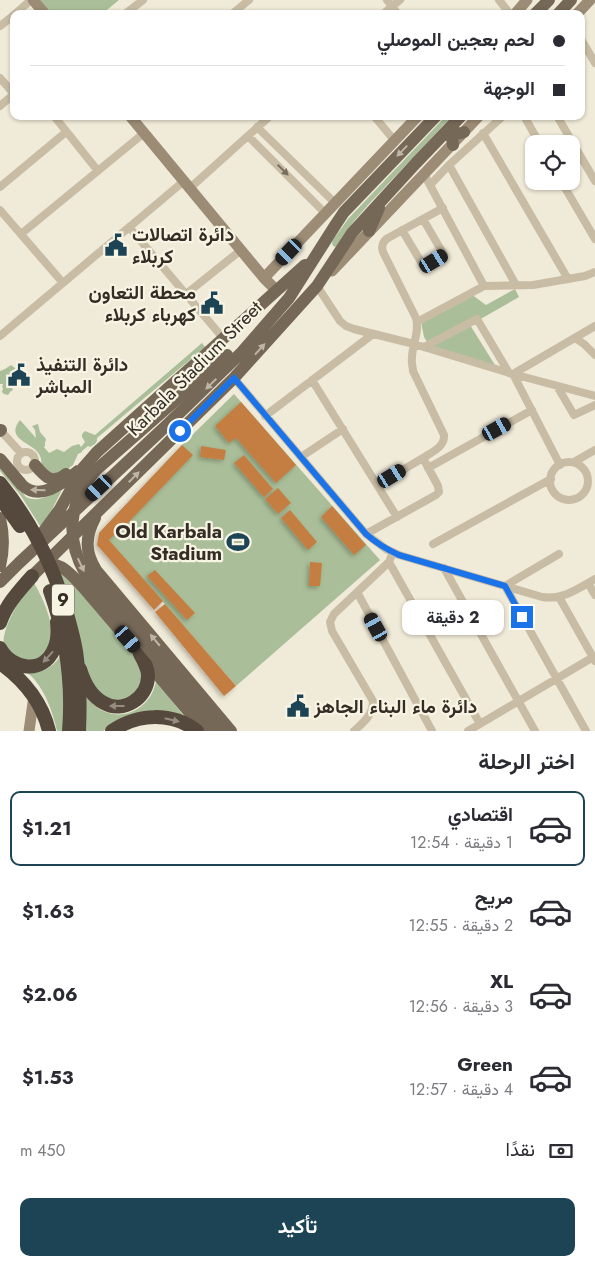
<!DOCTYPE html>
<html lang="ar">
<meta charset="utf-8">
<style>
body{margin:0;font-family:Jost,Vazirmatn,sans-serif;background:#f2f2f3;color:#2b2b33;direction:rtl;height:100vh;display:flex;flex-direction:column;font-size:19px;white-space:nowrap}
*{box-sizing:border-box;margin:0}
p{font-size:16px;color:#7c7c81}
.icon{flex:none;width:28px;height:28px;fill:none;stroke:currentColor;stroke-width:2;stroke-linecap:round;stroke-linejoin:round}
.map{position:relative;height:731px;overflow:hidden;direction:ltr}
.panel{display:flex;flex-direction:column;background:#fff;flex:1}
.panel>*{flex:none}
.hud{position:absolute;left:10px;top:10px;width:575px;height:110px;border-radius:10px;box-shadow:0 1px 4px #0004;direction:rtl;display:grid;align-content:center;height:110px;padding:0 20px;background:#fff}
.buttons{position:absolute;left:525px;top:135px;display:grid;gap:10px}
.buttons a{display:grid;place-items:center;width:55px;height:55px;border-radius:10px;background:#fff;box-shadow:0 1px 4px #0004;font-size:25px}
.end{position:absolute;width:22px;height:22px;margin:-11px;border:6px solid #1a73e8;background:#fff;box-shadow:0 0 0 2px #fff}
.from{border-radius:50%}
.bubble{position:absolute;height:35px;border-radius:10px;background:#fff;box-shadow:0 1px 4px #0004;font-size:16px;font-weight:700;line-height:35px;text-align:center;direction:rtl}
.car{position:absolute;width:15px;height:30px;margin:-15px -8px;border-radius:6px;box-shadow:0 0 4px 1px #0007;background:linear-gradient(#222 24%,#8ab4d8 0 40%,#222 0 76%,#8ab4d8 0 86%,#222 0)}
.hud b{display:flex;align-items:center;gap:18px;height:48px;font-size:19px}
.hud b+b{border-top:1px solid #e1e1e2}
.hud i{width:12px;height:12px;background:#2b2b33}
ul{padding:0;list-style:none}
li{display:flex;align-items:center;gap:15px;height:75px;margin:0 10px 8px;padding:0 10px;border:2px solid transparent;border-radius:10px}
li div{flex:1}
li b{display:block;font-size:19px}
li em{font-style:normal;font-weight:700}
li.current{border-color:#1c4454}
li>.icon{width:45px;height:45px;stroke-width:1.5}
h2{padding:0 20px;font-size:22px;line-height:60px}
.pay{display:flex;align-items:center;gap:12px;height:55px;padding:0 20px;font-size:19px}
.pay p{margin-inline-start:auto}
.action{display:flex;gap:10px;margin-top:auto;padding:10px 20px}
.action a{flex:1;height:58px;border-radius:10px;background:#1c4454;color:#fff;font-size:20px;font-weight:700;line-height:58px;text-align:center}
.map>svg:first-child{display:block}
</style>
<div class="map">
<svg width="595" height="731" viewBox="0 0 595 731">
<defs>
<filter id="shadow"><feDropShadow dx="-2" dy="2" stdDeviation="2.5" flood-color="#0004"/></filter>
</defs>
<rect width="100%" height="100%" fill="#f0ead8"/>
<!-- green -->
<path fill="#aabf99" d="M40 0H119L102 14H51Z
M446 116H452L368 205 354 221 336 247 333 246 332 243 333 240 348 219Z
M515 289 519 297 470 325 495 365 431 348 424 337 421 322 471 294 486 305Z
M202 343 205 347 97 438V441L95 444 90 447 88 446 82 451V452L78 454 73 465 59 476 56 477 41 465C46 442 1 444 20 420L36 438 35 430 32 426 38 424 40 432 46 439 45 443V447L43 446 49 453 57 449 64 452 72 446 79 444 81 447 85 442 82 437V434L85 431 95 435Z
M11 365 15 368 16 372 19 373 20 379 15 385 12 384 11 388 13 389 12 391H11L8 395 4 394 2 392 3 388 2 387 3 384H0V371L5 369Z
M234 394 380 560 236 686 101 531 182 445Z
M0 467 26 497C38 503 51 495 62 490L42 529 21 496 0 471Z
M58 574H61L75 586 139 661 142 682 131 698 113 703 91 688Z
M33 581C44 600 66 644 38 659 34 661 27 661 22 661 17 657 7 652 4 647 0 629 23 594 33 581Z
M62 653 65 731H57C53 713 46 693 34 679 30 674 25 672 20 669 40 673 51 672 62 653Z
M156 680 183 715 181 716 117 722 103 731H83L84 692C89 700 95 707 103 711 127 722 153 705 156 680Z"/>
<!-- building -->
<path fill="#c47e42" filter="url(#shadow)" d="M241 402 296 465 276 483 236 438 229 443 215 426Z
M182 445 193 455 125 526 124 525 109 540 163 601 154 610 97 545 99 533Z
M201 446 226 450 224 460 200 457Z
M244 455 273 489 264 497 234 463Z
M278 488 291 503 278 514 265 499Z
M332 506 366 545 354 555 321 517Z
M290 510 317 542 308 550 281 518Z
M310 562 322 563 320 586H309Z
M155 570 195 613 187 620 147 576Z
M165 604 236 686 224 696 155 612Z"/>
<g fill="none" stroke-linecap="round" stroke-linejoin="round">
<!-- street -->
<path stroke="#c8bca4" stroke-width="8" d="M387 0 398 14
M499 0 510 14
M15 14 31 0
M125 14 143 0
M232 14 249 0
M383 14 400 0
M0 26 14 15
M581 39 595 63
M0 78 14 94
M0 106 14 94
M54 116 98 171
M374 116 394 140
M524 116 540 144
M557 116 595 181
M257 127 335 203
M483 133 568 279
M248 136 325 213
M449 165 516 285
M424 174 484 286
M561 181 595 239
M430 185 449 165 503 116
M0 187 66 132
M190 188 270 116
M0 210 63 283
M129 227 223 338
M402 230 424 267 444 255 423 219
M21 234 144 133
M317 286 340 321 346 326 354 329 414 344 513 374 595 396
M186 294 241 250
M417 322 484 286 533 285 585 276 595 272
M0 336 184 181
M575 338 584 344 595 355
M424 347 477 319 509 373
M234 378 366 534 386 549 399 555 542 597C563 600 577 589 595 579
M312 380 397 517
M557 386 574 415 595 405
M265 416 373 334
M0 430 21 453
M17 461a9 9 0 1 1 18 0a9 9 0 1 1-18 0Z
M301 457 343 429
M550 481a19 19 0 1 1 38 0a19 19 0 1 1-38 0Z
M574 462 595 450
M560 465 513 374 595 326
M428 468 532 410
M377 485 423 458
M366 534 436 495 439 492 438 486 423 458C432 452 445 447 444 435L413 371C413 367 411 362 412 358 412 344 420 332 416 318L383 252C381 246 383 241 388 238L443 208
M433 544 551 479
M559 554 505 586 586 731
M391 557 389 562 480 724
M444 568 535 731
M588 583 595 595
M357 592 432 731
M559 597 595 661
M354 731C364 722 373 715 373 701L332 631 330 622 334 614 389 562
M468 731 595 656"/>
<!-- secondary -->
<path stroke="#9c8c76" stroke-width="11" d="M33 0 45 14
M515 14 527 0
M577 14 590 0
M130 116 264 278 276 290
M332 271 479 116
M264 278 418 116
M29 731 34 696"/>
<!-- primary -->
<path stroke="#766857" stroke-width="12" d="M535 14 549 0
M558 14 571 0
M452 126C453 132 458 135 464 132
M444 134 449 135 452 138 453 145
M369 231 379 208
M0 431 1 430
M0 459 22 485C40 502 63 483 78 471
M35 465C45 477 52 485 66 474
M0 518C4 535 4 550 0 566
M95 518C85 537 85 552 96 570L231 731
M44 531 60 509 83 468 97 452 305 265
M43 566C49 564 55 564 61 567 74 574 91 597 101 608 136 649 171 690 205 731
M0 582 19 563 166 426 242 352 289 298 336 224 344 212 436 116
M25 583 234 378 317 286 352 233 416 163 461 116
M197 706 218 731"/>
<!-- highway -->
<path stroke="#55493d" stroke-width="14" d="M0 623C6 604 20 590 32 576
M0 648C12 670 43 675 54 649 58 641 58 631 57 622
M0 663C24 680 42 702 49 731
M80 669C84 682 90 696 104 703 123 714 148 698 148 676 148 668 144 661 140 654
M112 731C138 713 172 712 197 731"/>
<!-- primary-bridge -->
<path stroke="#766857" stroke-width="12" d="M197 706 85 573C65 538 69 499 96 470L227 355"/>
<!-- highway-bridge -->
<path stroke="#55493d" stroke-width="14" d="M0 483C34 525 57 573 70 625 73 636 76 647 77 659 80 682 80 707 79 731
M0 498 20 526
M50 591C66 636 73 683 69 731"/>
</g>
<!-- one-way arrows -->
<defs><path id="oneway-solid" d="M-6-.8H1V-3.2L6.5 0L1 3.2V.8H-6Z" transform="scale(1.25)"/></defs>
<g fill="#beb5a5">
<use href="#oneway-solid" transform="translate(402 151) rotate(134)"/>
<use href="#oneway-solid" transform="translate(260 349) rotate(-48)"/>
<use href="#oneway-solid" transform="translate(211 384) rotate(136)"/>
<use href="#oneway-solid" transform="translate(134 477) rotate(-45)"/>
<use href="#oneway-solid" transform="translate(38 490) rotate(-179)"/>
<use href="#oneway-solid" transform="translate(81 565) rotate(65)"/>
<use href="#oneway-solid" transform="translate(155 640) rotate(-130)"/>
</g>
<use fill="#776d5f" href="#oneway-solid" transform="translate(283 170) rotate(45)"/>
<g fill="#968d80">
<use href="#oneway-solid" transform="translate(48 657) rotate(132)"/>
<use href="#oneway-solid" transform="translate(117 706) rotate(-180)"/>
<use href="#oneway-solid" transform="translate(172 720) rotate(13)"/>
</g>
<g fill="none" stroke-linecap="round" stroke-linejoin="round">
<!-- route -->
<path stroke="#1a73e8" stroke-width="6" d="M180 431 234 378 366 534C376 543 386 549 399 555L505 586 522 617"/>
</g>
<!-- icons -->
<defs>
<symbol id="civic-bare" viewBox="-9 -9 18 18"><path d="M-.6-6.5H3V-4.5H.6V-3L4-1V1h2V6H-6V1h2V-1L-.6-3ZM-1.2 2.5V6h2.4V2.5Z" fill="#1c4454" stroke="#f8f4e4" stroke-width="2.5" paint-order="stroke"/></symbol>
<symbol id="stadium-bare" viewBox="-9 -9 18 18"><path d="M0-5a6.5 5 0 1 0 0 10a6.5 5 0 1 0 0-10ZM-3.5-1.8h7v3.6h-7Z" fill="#1c4454" stroke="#f8f4e4" stroke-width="2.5" paint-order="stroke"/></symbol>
</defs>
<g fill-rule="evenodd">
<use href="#civic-bare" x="100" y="229" width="32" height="32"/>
<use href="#civic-bare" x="196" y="287" width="32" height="32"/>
<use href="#civic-bare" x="3" y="359" width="32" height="32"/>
<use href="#stadium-bare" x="222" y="526" width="32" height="32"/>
<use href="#civic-bare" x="282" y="690" width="32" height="32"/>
</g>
<g text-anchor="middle" stroke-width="4.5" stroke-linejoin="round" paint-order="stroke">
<!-- shield labels -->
<rect fill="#f8f4e4" stroke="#6f695f" stroke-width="1" x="52" y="584.5" width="22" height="31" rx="4"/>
<g font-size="18" font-weight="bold" fill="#342d26">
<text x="63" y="606">9</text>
</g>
<!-- poi labels -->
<g font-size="19" font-weight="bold" fill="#342d26" stroke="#f8f4e4" text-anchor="start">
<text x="132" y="241">دائرة اتصالات<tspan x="132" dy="22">كربلاء</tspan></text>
<text x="196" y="299" text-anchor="end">محطة التعاون<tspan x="196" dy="22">كهرباء كربلاء</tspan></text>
<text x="36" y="371">دائرة التنفيذ<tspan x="36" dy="22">المباشر</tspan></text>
<text x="222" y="538" text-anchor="end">Old Karbala<tspan x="222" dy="22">Stadium</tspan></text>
<text x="314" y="713">دائرة ماء البناء الجاهز</text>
</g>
<!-- street labels -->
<g font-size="19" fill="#342d26" stroke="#f8f4e4">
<text transform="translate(194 368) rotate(-45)" y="7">Karbala Stadium Street</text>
</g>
</g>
</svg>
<div class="buttons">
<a><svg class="icon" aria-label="locate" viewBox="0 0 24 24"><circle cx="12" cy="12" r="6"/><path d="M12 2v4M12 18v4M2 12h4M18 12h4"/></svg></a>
</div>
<i class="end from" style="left:180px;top:431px"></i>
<i class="end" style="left:522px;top:617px"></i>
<div class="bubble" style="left:402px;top:600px;width:102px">2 دقيقة</div>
<i class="car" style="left:289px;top:252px;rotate:224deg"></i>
<i class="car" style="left:434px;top:261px;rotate:59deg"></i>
<i class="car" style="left:497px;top:429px;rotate:61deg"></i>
<i class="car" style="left:392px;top:476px;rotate:59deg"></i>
<i class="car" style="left:99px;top:488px;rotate:227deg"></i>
<i class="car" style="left:376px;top:627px;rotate:331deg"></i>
<i class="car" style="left:128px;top:639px;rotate:139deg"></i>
<div class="hud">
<b><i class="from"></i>لحم بعجين الموصلي</b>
<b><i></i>الوجهة</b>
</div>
</div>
<section class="panel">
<h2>اختر الرحلة</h2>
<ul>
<li class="current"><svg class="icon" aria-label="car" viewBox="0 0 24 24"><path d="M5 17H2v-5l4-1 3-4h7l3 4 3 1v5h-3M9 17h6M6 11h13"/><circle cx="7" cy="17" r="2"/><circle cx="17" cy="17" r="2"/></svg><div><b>اقتصادي</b><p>1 دقيقة · 12:54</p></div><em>$1.21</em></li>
<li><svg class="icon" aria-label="car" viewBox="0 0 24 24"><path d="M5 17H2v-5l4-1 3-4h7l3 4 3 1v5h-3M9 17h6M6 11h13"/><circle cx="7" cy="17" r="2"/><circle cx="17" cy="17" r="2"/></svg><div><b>مريح</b><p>2 دقيقة · 12:55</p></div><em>$1.63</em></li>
<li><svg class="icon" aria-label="car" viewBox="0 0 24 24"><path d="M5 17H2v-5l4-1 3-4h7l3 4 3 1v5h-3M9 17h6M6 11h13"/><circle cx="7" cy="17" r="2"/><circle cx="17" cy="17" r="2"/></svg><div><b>XL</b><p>3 دقيقة · 12:56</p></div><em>$2.06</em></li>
<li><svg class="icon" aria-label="car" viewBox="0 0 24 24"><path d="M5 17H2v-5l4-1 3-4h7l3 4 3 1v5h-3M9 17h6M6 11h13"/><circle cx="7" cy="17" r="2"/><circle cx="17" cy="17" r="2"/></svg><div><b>Green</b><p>4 دقيقة · 12:57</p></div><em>$1.53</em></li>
</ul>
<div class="pay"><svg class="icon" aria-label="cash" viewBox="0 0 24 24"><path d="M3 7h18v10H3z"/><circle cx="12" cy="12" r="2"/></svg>نقدًا<p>450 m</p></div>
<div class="action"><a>تأكيد</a></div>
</section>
